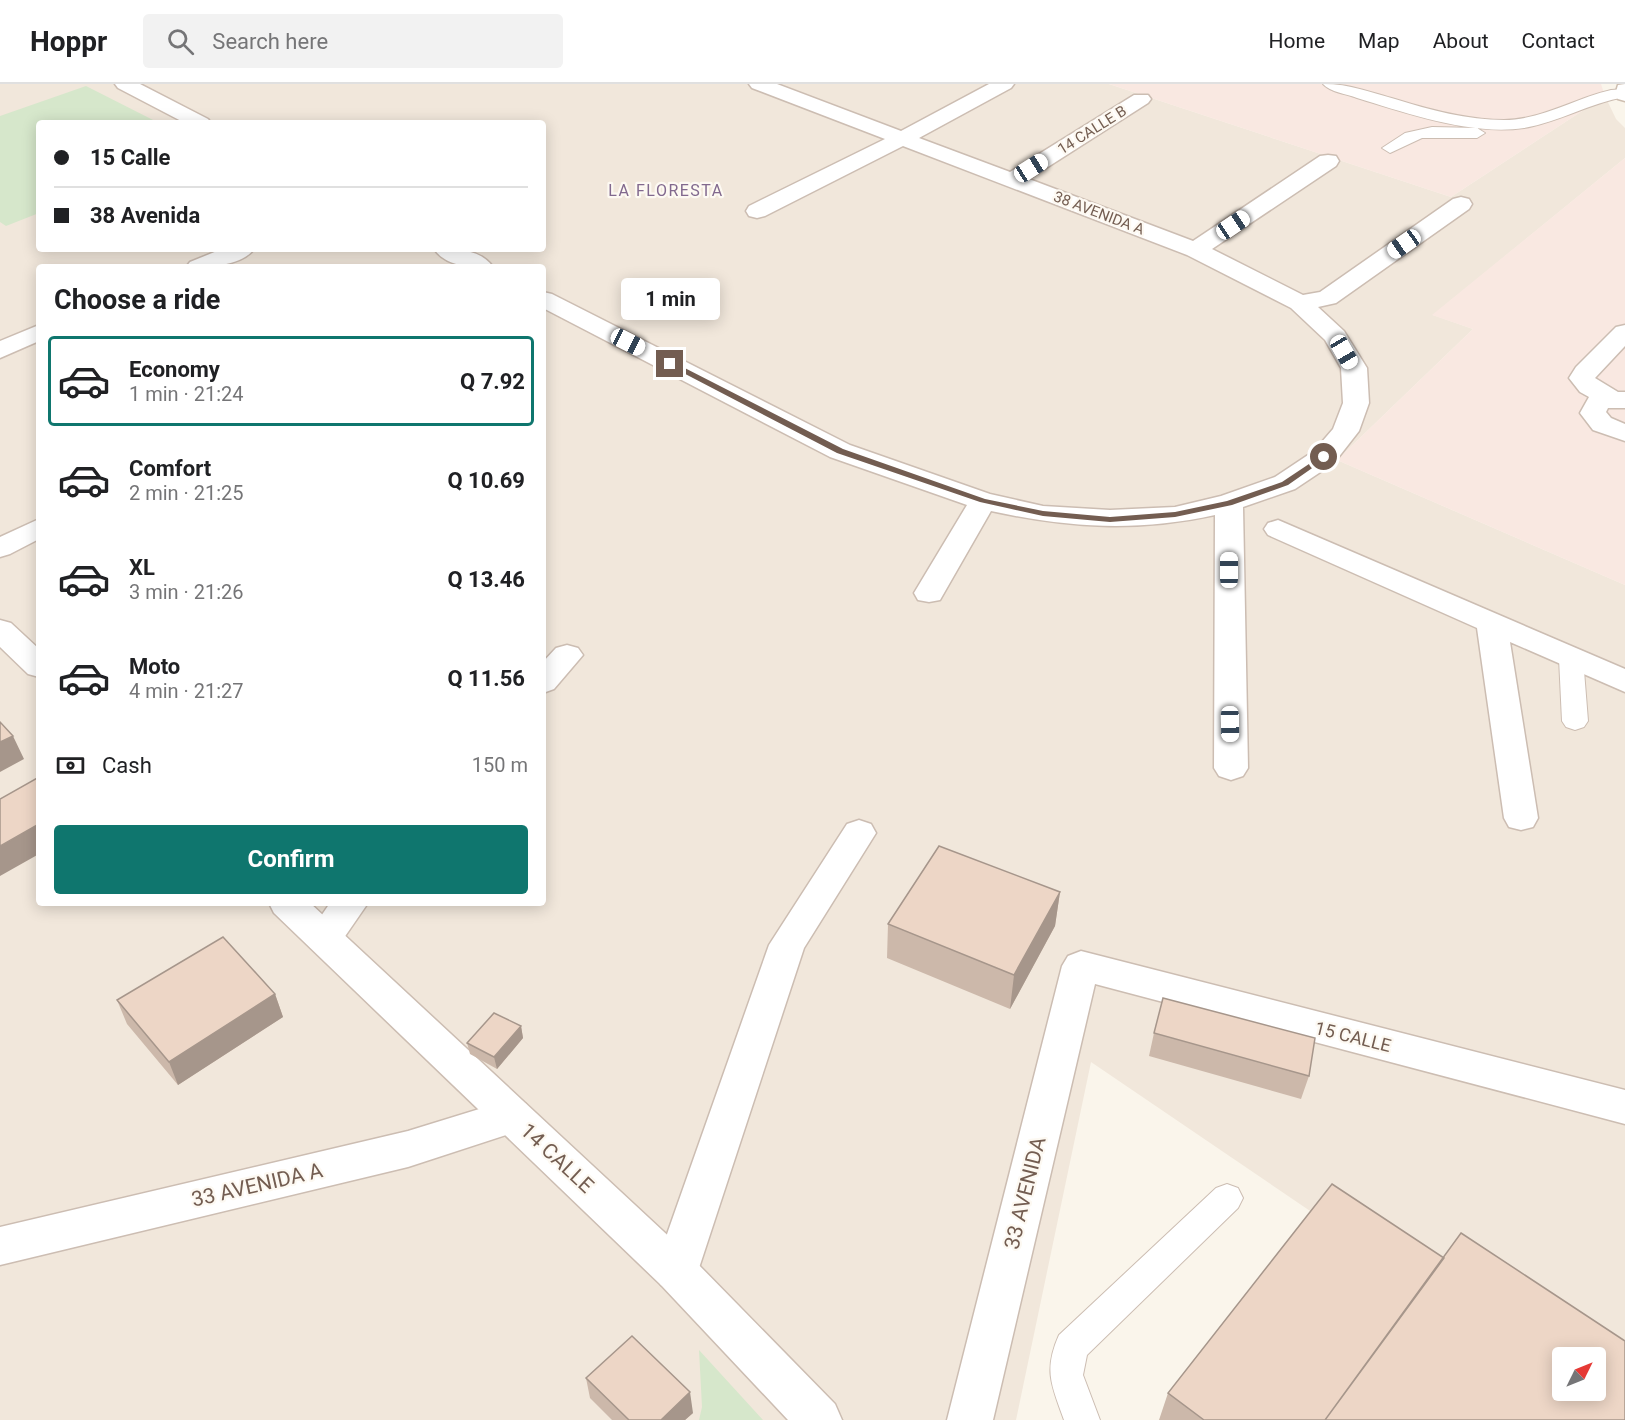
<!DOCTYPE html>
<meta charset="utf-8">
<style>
body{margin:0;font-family:Roboto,sans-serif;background:#f2f2f2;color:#202124;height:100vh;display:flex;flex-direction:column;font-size:22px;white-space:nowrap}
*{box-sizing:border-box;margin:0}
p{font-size:20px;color:#757577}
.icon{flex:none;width:33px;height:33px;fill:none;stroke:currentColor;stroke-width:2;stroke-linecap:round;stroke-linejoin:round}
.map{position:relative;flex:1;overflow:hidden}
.panel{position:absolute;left:36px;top:180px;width:510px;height:642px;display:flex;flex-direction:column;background:#fff;border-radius:6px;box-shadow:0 3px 15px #0003}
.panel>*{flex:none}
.top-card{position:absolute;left:36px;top:36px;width:510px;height:132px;border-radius:6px;box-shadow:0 3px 15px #0003;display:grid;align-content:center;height:132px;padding:0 18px;background:#fff}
.needle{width:39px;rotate:47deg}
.controls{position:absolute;left:1552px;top:1263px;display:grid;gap:12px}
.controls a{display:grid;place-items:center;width:54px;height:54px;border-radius:6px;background:#fff;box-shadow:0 3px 15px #0003;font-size:30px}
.end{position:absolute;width:27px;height:27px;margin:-14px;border:8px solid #735d51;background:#fff;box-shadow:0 0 0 3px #fff}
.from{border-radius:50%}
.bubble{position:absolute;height:42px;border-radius:6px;background:#fff;box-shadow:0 3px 15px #0003;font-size:20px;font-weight:700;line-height:42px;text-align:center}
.car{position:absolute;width:18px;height:36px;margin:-18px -9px;border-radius:8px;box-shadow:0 0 4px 2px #0007;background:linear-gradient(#fff 24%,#345 0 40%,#fff 0 76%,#345 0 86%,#fff 0)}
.top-card b{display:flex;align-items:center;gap:21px;height:57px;font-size:22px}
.top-card b+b{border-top:2px solid #e0e0e0}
.top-card i{width:15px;height:15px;background:#202124}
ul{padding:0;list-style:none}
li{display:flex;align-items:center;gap:18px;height:90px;margin:0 12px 9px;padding:0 6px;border:3px solid transparent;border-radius:6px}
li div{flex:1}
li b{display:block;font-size:22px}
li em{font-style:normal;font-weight:700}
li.current{border-color:#0f766e}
li>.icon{width:54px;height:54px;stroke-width:1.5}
h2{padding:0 18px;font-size:27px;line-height:72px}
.pay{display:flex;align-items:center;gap:15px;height:66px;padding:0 18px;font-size:22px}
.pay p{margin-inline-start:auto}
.cta{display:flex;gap:12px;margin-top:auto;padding:12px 18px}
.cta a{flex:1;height:69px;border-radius:6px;background:#0f766e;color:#fff;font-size:24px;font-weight:700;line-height:69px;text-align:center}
header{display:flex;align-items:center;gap:36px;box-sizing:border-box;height:84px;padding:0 30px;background:#fff;border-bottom:2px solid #e0e0e0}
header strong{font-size:28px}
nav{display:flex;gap:33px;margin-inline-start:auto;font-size:21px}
.search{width:420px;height:54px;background:#f2f2f2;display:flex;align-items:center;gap:15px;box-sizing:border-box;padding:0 21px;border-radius:6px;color:#757577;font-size:22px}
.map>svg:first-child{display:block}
</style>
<header>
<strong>Hoppr</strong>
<div class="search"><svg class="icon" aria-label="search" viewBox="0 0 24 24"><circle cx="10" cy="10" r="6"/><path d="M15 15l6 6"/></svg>Search here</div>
<nav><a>Home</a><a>Map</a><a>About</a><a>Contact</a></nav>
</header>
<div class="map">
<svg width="1625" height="1336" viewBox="0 0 1625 1336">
<rect width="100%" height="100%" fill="#faf5eb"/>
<!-- residential -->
<path fill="#f1e7db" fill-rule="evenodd" d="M0 0H1109L1451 113 1605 12 1616 35 1625 44V74L1433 231 1473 245 1337 376 1625 501V1336H1161L1319 1133 1091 978 1016 1336H0ZM39 39H543V165H39ZM39 183H543V819H39ZM1563 1274H1596V1306H1563Z"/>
<!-- commercial -->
<path fill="#f9e8e1" d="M1109 0H1601L1605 12 1451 113Z
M1625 74V501L1337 376 1473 245 1432 231Z"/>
<!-- green -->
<path fill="#d6e7cb" d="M86 2 159 39H39V129L6 142 0 138V32Z
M699 1266 763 1336H699L702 1323Z"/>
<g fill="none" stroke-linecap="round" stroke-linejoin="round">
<defs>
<path id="service" d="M1323 0C1351 0 1369 8 1395 15 1430 26 1468 36 1504 36 1541 36 1576 14 1611 6L1625 5V13C1590 19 1559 38 1524 44 1472 52 1406 29 1357 14 1347 10 1330 8 1323 0Z
M1432 43 1477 44 1485 49 1477 54H1422L1390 69 1382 64 1405 49Z
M1571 566 1580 568 1583 574 1588 637 1584 643 1575 646 1566 643 1562 637 1559 574 1562 568Z
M1227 1100 1238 1104 1243 1114 1238 1124 1087 1271 1083 1291 1100 1336H1064C1052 1302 1043 1287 1059 1251L1216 1104Z"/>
<path id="minor" d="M115 0H140L208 35 211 39H185L118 4Z
M749 0H777L901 47 989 0H1014L1011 4 919 54 1010 88 1134 11H1148L1151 15 1148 19 1029 95 1193 157 1320 72 1328 71 1336 72 1339 77 1336 82 1212 165 1303 211 1320 208 1453 115 1461 113 1469 115 1472 120 1469 125 1336 219 1318 223 1344 247 1367 284 1369 319 1359 347 1334 379 1295 405 1243 423 1248 684 1243 692 1231 696 1219 692 1214 684 1215 431C1137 448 1069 444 991 427L940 516 929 518 918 516 914 509 967 421 830 373 543 224V208L552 210 850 361 990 410 1043 422 1110 426 1175 423 1221 412 1275 393 1314 367 1333 345 1343 319 1341 284 1325 256 1291 224 1187 171 903 62 765 132 757 134 749 132 746 127 749 122 885 55 752 4Z
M222 165H254C241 183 206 183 186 183L190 178Z
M434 165C454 165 480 164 493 183 473 183 447 184 434 165Z
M39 241V257L0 274V257Z
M1625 241V262L1595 294 1618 308H1625V324H1608L1606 328 1611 334 1625 340V357L1593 346 1580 329 1589 313 1580 308 1569 294 1576 283 1616 243Z
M39 435V455L10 470 0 473V453Z
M1278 436 1625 585V608L1510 558 1538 734 1533 743 1521 746 1509 743 1504 734 1477 544 1268 451 1264 445 1268 439Z
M567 561 578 564 583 571 554 605 543 609V578L556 564Z
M859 736 871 740 876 749 804 864 698 1187 691 1201 676 1207 661 1201 654 1187 769 861 847 740Z
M330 819H368L337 864 324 868 311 864 306 854Z
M1081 867 1625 1006V1040L1095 900 993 1336H947L1062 882 1068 872Z
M512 1015 526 1020 532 1032 526 1044 512 1049 408 1083 0 1181V1143L408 1047Z"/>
<path id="tertiary" d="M0 536 11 539 39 565V593L28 590 0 563Z
M269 819H310L691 1173 835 1320 842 1336H788L661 1201 274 829Z"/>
<path id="secondary" d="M1625 0V17L1618 15 1615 11 1618 1Z"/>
</defs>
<!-- service casing -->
<use href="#service" stroke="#ccbdb2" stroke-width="2"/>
<!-- minor casing -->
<use href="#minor" stroke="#ccbdb2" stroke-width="3"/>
<!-- tertiary casing -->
<use href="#tertiary" stroke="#ccbdb2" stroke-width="3"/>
<!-- secondary casing -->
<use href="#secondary" stroke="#cebeb0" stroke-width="3"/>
<!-- service -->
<use href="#service" fill="#fff" fill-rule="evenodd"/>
<!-- minor -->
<use href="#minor" fill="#fff" fill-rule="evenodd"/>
<!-- tertiary -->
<use href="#tertiary" fill="#fff" fill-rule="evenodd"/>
<!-- secondary -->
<use href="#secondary" fill="#fff" fill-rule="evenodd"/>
</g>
<!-- wall -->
<path fill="#ccb8aa" d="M1060 808 1055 842 1010 925 887 874 888 840Z
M275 910 283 933 178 1001 127 940 117 916Z
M521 942 523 954 497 985 470 970 467 959Z
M1154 949 1309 992 1301 1015 1149 972Z
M1444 1174 1625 1336H1159L1168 1309Z
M586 1294 693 1329 685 1336H612L590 1314Z"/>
<!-- shaded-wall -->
<path fill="#a6968b" d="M13 652 24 675 0 688V658Z
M39 740V770L0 792V762Z
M1060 808 1055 842 1010 925 1014 891Z
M275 910 283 933 178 1001 169 978Z
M521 942 523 954 497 985 494 973Z
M690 1308 693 1329 685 1336H661Z"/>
<!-- building -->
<path fill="#edd6c6" stroke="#a6968b" stroke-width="1.5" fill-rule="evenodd" d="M0 638 13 652 0 658Z
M39 693V740L0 762V715Z
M939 762 1060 808 1014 891 888 840Z
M223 853 275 910 169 978 117 916Z
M1163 914 1315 954 1309 992 1154 949Z
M494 929 521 942 494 973 467 959Z
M1332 1100 1444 1174 1325 1336H1204L1168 1309Z
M1461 1149 1625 1257V1336H1325ZM1563 1274H1596V1306H1563Z
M632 1252 690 1308 661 1336H629L586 1294Z"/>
<!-- route -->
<path fill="#735d51" d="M668 278H673L843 365 985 415 1043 427 1110 433 1175 428 1227 417 1282 398 1321 372 1328 373 1288 401 1232 421 1175 433 1110 438 1043 432 980 418 837 369 668 281Z"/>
<g text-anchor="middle" stroke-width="4.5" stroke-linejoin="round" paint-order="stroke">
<!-- far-street labels -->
<g font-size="15" fill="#735d51" stroke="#fdf9f2">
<text transform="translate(1092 46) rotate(-32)" y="5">14 CALLE B</text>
<text transform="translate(1099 129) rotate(21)" y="5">38 AVENIDA A</text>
</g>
<!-- far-neighbourhood labels -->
<g font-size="16" letter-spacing="1.5" fill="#82698e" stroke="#fdf9f2">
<text x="666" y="112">LA FLORESTA</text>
</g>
<!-- street labels -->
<g font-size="18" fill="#735d51" stroke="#fdf9f2">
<text transform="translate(1353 953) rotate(14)" y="6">15 CALLE</text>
</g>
<!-- near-street labels -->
<g font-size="21" fill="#735d51" stroke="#fdf9f2">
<text transform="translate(557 1074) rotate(43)" y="7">14 CALLE</text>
<text transform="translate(257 1101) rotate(-13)" y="7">33 AVENIDA A</text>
<text transform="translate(1025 1109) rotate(-76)" y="7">33 AVENIDA</text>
</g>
</g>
</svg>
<div class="controls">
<a><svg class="needle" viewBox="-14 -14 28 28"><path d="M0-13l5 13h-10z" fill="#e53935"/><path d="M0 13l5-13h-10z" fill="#757577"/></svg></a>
</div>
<i class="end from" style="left:1324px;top:373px"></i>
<i class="end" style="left:670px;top:280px"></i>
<div class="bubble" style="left:621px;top:194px;width:99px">1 min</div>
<i class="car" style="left:1031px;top:84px;rotate:58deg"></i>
<i class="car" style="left:1233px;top:141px;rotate:56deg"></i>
<i class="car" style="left:1404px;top:160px;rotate:235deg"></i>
<i class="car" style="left:628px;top:258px;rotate:117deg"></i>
<i class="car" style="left:1344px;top:268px;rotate:150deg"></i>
<i class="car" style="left:1229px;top:486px;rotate:0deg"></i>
<i class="car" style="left:1230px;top:640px;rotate:179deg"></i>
<div class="top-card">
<b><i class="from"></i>15 Calle</b>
<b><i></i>38 Avenida</b>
</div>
<section class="panel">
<h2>Choose a ride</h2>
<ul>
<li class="current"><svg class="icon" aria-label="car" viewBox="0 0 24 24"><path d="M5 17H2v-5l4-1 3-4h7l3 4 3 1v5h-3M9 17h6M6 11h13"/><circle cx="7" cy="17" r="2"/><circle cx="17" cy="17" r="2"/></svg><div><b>Economy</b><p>1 min · 21:24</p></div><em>Q 7.92</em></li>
<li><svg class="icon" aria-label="car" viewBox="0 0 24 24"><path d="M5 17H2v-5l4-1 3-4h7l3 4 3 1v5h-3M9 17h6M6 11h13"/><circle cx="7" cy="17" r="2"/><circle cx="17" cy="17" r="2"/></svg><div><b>Comfort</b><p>2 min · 21:25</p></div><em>Q 10.69</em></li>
<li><svg class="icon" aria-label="car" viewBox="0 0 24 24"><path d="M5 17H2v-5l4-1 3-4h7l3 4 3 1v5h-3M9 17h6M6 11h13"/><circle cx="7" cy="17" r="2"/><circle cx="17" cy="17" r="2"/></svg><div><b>XL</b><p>3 min · 21:26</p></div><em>Q 13.46</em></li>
<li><svg class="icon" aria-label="car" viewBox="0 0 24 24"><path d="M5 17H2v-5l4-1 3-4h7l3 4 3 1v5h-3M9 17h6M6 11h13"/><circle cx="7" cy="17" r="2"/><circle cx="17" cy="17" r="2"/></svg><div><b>Moto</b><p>4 min · 21:27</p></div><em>Q 11.56</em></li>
</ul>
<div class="pay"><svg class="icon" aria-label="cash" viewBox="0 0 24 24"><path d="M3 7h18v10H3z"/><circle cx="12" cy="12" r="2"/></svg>Cash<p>150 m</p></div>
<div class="cta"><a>Confirm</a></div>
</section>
</div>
